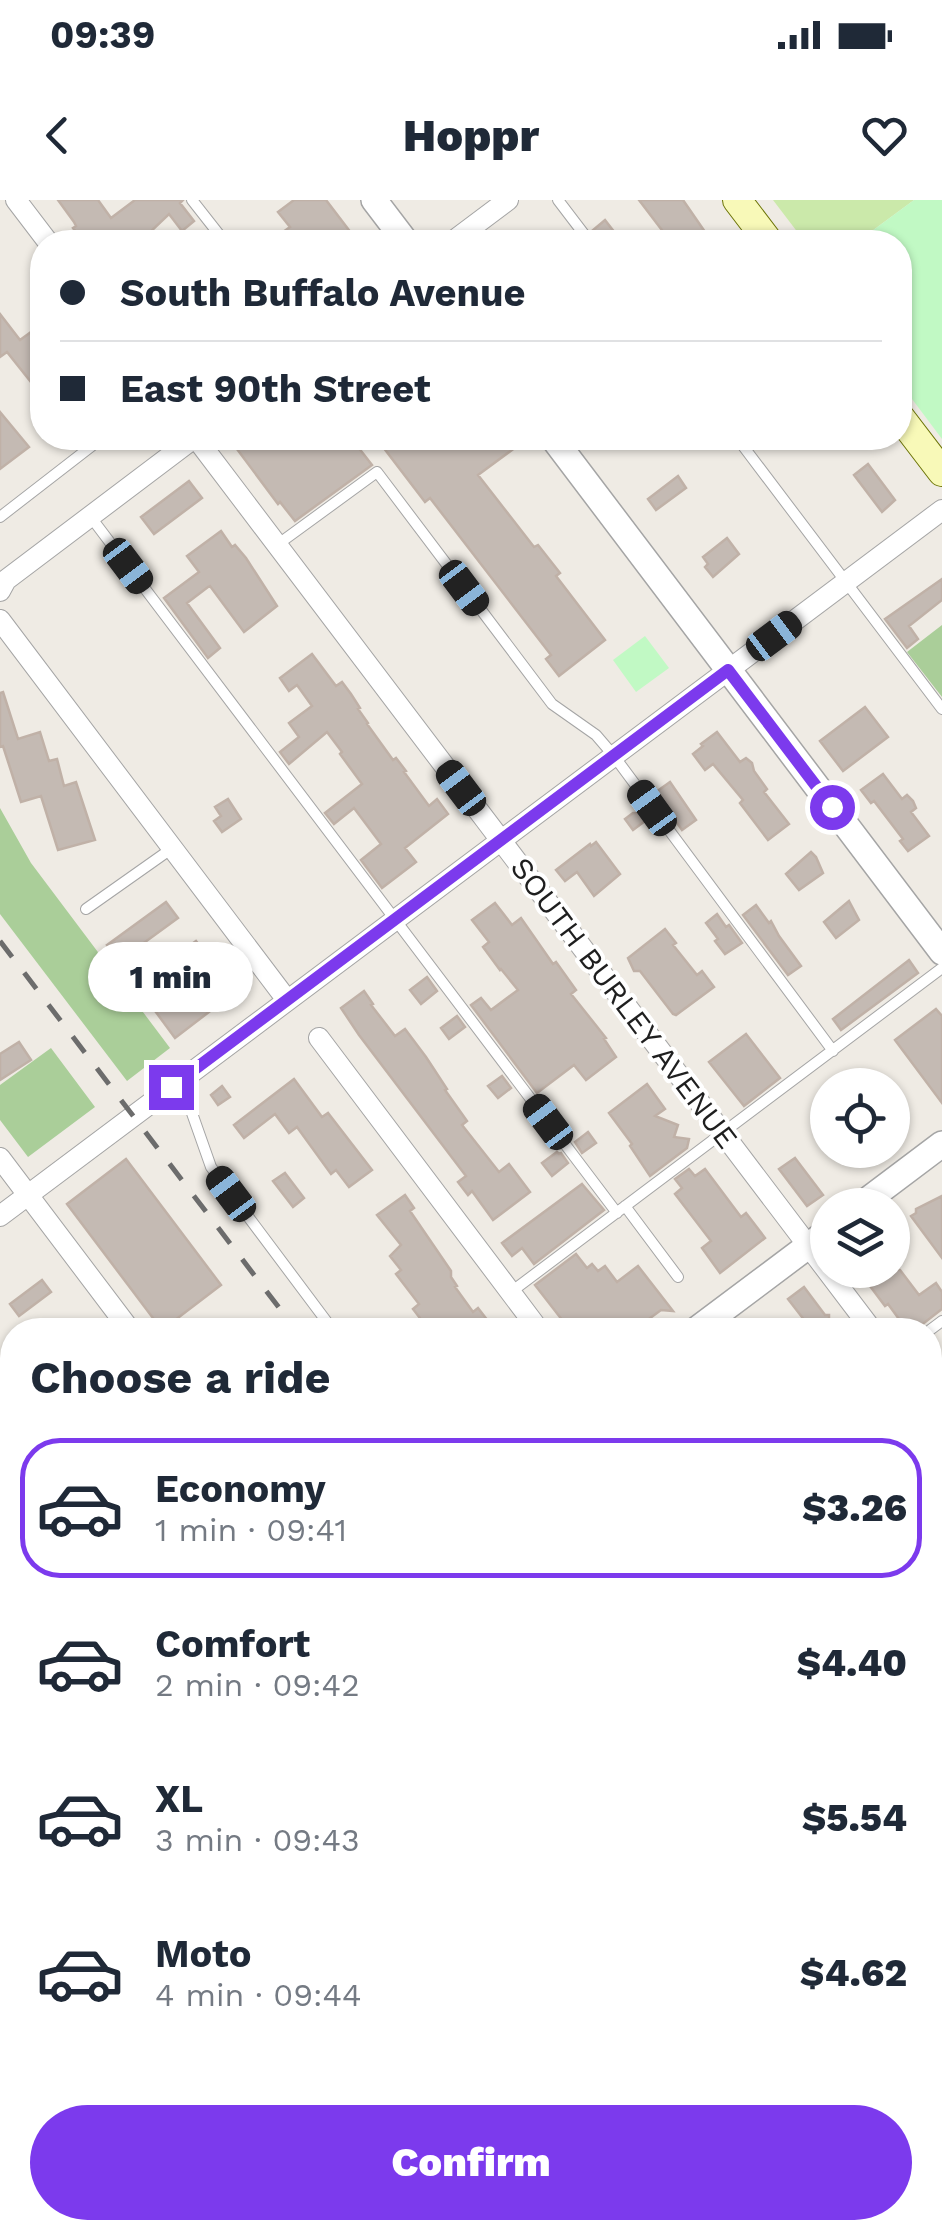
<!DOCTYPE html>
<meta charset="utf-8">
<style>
body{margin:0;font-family:"Work Sans",sans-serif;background:#f6f6f7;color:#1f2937;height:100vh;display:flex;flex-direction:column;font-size:38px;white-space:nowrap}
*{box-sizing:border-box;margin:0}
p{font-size:32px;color:#747a83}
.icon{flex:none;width:55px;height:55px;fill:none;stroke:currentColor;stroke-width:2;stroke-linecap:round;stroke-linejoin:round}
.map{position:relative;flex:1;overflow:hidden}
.drawer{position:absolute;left:0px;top:1118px;width:942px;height:922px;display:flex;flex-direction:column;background:#fff;border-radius:40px 40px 0 0;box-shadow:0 2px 8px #0004}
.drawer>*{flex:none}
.guide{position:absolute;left:30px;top:30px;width:882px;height:220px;border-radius:40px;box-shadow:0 2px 8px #0004;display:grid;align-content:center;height:220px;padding:0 30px;background:#fff}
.controls{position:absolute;left:810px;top:868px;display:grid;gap:20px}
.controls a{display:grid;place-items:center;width:100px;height:100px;border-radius:50%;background:#fff;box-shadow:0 2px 8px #0004;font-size:50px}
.end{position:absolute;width:45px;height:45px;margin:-22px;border:12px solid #7c3aed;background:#fff;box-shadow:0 0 0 5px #fff}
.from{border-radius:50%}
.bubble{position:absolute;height:70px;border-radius:35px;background:#fff;box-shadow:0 2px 8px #0004;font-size:32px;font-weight:800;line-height:70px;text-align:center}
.car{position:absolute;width:30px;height:60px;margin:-30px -15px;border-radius:12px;box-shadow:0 0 8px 2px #0007;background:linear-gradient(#222 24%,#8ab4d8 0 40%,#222 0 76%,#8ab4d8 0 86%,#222 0)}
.guide b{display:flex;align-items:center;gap:35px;height:95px;font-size:38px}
.guide b+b{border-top:2px solid #e0e1e3}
.guide i{width:25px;height:25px;background:#1f2937}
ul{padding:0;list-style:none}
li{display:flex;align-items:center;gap:30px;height:140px;margin:0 20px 15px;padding:0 10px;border:5px solid transparent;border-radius:40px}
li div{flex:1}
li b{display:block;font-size:38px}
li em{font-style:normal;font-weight:800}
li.active{border-color:#7c3aed}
li>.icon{width:90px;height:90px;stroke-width:1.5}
h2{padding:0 30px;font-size:45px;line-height:120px}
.cta{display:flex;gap:20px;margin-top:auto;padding:20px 30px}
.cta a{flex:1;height:115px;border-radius:60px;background:#7c3aed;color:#fff;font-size:40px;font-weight:800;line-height:115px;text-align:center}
.status{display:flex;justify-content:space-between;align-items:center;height:70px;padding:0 50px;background:#fff;direction:ltr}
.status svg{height:28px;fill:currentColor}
header{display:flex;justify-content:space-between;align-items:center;height:130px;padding:0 30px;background:#fff;font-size:45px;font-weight:800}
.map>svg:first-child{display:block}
</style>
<div class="status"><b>09:39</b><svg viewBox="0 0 49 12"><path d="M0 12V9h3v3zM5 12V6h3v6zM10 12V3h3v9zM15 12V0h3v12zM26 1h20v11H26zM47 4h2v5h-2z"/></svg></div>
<header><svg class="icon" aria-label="back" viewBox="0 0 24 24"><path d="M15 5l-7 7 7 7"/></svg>Hoppr<svg class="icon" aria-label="heart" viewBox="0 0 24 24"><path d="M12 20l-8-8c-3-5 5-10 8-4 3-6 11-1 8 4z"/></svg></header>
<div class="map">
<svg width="942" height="2039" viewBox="0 0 942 2039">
<rect width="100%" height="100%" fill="#efebe4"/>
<!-- grass -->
<path fill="#cbe9aa" d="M773 0H914L857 42H805Z
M491 2028H546L535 2039H500Z"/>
<!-- forest -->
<path fill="#aace99" d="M942 425V497L907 452Z
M0 608 31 663 170 848 127 881 0 714Z
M51 848 95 907 28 957 0 920V885Z"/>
<!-- park -->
<path fill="#c1f9c4" d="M914 0H942V239L900 183V42H857Z
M645 436 669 468 636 492 613 460Z"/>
<!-- building -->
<path fill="#c4bab3" stroke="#c0b1a7" stroke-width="2.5" d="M58 0H98L111 18 135 0H183L180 3 194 21 182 31 169 14 148 34V37L152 42H84L73 28 76 26 74 22Z
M294 0H326L358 42H269L290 27 278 12Z
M639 0H683L712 42H671Z
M605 20 615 33 600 42 592 31Z
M0 114 20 140 42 124V196L7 152 0 157Z
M0 212 29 247 0 269Z
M244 238H351L372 265 295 321 280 302 278 304 234 245Z
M395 238H509L516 247 478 275 534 347 538 345 560 373 556 376 605 440 559 476 546 459 551 455 430 298 425 302 383 247Z
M868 264 895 300 882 312 854 275Z
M678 276 686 288 656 310 648 299Z
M189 281 202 298 154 334 141 317Z
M221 331 232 347 235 345 246 358 277 406 244 432 210 386 208 387 187 403 220 448 208 458 164 398 199 372 187 356Z
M727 338 739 354 713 377 705 367 708 364 703 357Z
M942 379V400L909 426 918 439 907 448 885 419Z
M312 454 336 486 342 482 351 494 360 508 358 509 368 523 367 524 393 560 396 558 406 571 404 572 429 606 437 599 448 614 405 648 416 662 382 688 361 660 381 644 354 608 334 624 325 613 362 584 340 554 342 552 327 532 289 564 280 552 299 537 289 523 312 506 297 485 289 491 280 478Z
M3 492 18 539 40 532 49 561 57 559 64 586 76 582 95 640 58 650 41 596 21 602 3 546 0 547V493Z
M865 507 888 537 843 571 820 541Z
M717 532 740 562 746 558 752 563 754 571 767 589 764 592 789 624 768 640 740 603 743 600 713 564 705 570 693 554 703 546 701 544Z
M883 574 902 599 907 595 913 601 916 608 911 612 929 636 908 651 900 641 903 639 874 601 871 603 861 590Z
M670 582 696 620 682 630 673 617 675 616 656 592Z
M228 599 241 619 222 632 214 621 221 616 215 607Z
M633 613H639L645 621 633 630 625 619Z
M596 642 620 674 594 696 577 672 565 681 556 670 590 644 591 646Z
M811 652 816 657 823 673 799 690 786 674Z
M849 701 859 720 836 738 824 722Z
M166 702 178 718 119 761 107 745Z
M495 703 512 725 521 718 553 764 556 762 576 790 571 794 606 838 604 839 616 857 586 880 574 865 537 893 471 805 481 798 491 810 518 790 501 769 500 770 483 747 489 742 472 720Z
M756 705 769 723 771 721 779 736 801 766 788 775 743 715Z
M717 714 726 727 729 725 742 743 725 754 715 741 718 739 706 723Z
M665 729 676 743 673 745 697 775 702 771 714 787 676 815 673 814 640 771H634L628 758Z
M196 741 235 792 175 838 136 785Z
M909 760 918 773 841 830 833 819Z
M427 777 437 791 421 804 410 790Z
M364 791 373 804 371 805 395 836 405 829 426 857 447 889 445 890 467 921 462 925 499 972 509 964 530 992 493 1020 472 991 468 995 458 982 466 976 359 835 341 808Z
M936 809 942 816V903L895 840Z
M457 816 465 827 449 839 441 828Z
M746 834 780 878 744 906 709 862Z
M19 842 31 860 0 880V854Z
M502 876 511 888 498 898 488 886Z
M294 879 322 917 328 913 372 970 349 987 336 970 331 974 297 927 289 933 275 914 244 938 234 925Z
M647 884 665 909 655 916 678 925 674 937 689 939 687 948 650 976 630 946 632 944 609 913Z
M222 886 230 897 218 905 211 895Z
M588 932 596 943 582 953 575 942Z
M557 952 559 954 561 953 568 963 552 976 542 963Z
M795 958 823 995 807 1006 779 969Z
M126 959 221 1085 162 1130 67 1004Z
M689 969 695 976 705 969 741 1017 746 1013 765 1038 720 1073 702 1048 711 1041 675 994 682 988 675 979Z
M285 973 304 998 293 1007 273 981Z
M582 984 604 1010 534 1064 522 1048 512 1056 502 1043Z
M405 995 414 1008 410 1011 451 1071V1077L457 1086 455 1087 473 1112 478 1108 495 1130H429L413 1109 419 1104 396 1074 401 1070 390 1056 401 1045 377 1015Z
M942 996V1058L911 1016 916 1013V1009Z
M576 1054 587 1068 592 1064 598 1071 605 1066 617 1082 638 1066 673 1111 661 1110 634 1130H570L535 1085Z
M858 1070H900L919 1095 936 1083 942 1092V1109L915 1130H907L888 1104 885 1106Z
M42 1080 51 1092 19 1116 10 1104Z
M804 1087 825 1115H829V1120L836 1130H812L788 1099Z
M12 1509V1594L0 1578V1518Z
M12 1682V1749L0 1759V1692Z
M0 1775 12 1791V1811L0 1818Z
M12 1831V1878L0 1861V1838Z
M0 1964 12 1980V2039H0Z"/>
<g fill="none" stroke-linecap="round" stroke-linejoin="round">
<defs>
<path id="service" d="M192 0 225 42
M558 0 590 42
M737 238 942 509
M90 316 617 1013
M0 317 102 238
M277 345 377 272 552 504 596 535 614 556 833 851
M86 709 171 649
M181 882 211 967 333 1130
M625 1006 678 1077
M511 1092 942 768
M930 1130 942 1121
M0 1194 12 1211
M0 1363 12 1354
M930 1410 942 1401
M0 1473 12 1464
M930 1743 942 1734
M0 1829 12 1820
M930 1867 942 1882
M359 2028 369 2039
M631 2028 639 2039"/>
<path id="minor" d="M16 0 48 42
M452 42 508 0
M196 238 872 1130
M0 391 6 380 194 238
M0 420 287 800
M319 838 539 1130
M0 958 130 1130
M0 1016 942 310
M930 1208 942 1224
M0 1427 12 1443
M930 1648 942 1664
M450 2028 459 2039
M806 2028 815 2039"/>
<path id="tertiary" d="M374 0 406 42
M553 238 942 752
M861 1005 942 944
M696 1130 828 1031
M930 1584 942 1575
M0 1651 12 1642
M325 2039 340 2028"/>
<path id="secondary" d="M737 0 769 42
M900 217 942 272
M0 1913 12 1930
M86 2028 95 2039"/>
</defs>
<!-- service casing -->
<use href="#service" stroke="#a5a5a5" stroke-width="12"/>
<!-- minor casing -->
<use href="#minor" stroke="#a5a5a5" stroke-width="22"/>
<!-- tertiary casing -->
<use href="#tertiary" stroke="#a5a5a5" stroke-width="28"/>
<!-- secondary casing -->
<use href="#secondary" stroke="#6c7406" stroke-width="30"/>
<!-- service -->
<use href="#service" stroke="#fff" stroke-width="10"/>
<!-- minor -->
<use href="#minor" stroke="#fff" stroke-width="20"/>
<!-- tertiary -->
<use href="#tertiary" stroke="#fff" stroke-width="25"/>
<!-- secondary -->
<use href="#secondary" stroke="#f8f9b8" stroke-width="28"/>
<!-- rail -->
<path stroke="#6c6c6c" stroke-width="5" stroke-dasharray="20 20" stroke-linecap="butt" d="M0 741 296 1130
M930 1949 942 1965"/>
</g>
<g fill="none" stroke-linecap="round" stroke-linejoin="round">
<!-- route -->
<path stroke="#7c3aed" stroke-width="12" d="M171 887 728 470 832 607"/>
</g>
<g text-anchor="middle" stroke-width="8" stroke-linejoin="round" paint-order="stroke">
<!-- street labels -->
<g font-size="30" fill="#1e1e1e" stroke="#fff">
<text transform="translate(624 803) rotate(53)" y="10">SOUTH BURLEY AVENUE</text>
</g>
</g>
</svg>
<div class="controls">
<a><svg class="icon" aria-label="locate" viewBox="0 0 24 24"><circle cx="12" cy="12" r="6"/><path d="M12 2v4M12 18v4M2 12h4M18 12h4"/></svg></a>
<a><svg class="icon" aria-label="layers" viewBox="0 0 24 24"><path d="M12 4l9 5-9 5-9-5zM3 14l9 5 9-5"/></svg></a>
</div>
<i class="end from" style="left:832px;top:607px"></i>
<i class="end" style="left:171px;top:887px"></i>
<div class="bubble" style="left:88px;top:742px;width:165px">1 min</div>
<i class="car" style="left:128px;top:366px;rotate:143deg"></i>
<i class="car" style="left:464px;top:388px;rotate:143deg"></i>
<i class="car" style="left:774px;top:436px;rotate:53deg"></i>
<i class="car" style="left:461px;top:588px;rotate:323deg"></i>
<i class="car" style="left:652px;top:608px;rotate:324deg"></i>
<i class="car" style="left:548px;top:922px;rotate:323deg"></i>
<i class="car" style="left:231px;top:994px;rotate:323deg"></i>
<div class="guide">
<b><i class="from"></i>South Buffalo Avenue</b>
<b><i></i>East 90th Street</b>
</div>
<section class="drawer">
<h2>Choose a ride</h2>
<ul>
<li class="active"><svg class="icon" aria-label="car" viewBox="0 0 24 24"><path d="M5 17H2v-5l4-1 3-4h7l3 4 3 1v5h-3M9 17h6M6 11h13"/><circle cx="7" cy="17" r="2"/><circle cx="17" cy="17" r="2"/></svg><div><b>Economy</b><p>1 min · 09:41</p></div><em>$3.26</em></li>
<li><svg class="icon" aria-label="car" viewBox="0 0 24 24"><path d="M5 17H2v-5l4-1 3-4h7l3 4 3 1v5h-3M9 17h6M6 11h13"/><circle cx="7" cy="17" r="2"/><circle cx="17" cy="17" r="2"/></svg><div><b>Comfort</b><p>2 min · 09:42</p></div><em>$4.40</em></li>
<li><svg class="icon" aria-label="car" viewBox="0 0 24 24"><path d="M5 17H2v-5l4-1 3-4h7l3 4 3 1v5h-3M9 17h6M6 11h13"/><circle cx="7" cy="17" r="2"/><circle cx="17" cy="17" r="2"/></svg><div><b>XL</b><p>3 min · 09:43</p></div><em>$5.54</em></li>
<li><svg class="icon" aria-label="car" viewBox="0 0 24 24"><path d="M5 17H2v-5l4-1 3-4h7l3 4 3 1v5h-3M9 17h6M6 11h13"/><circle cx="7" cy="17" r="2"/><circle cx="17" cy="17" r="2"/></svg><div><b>Moto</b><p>4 min · 09:44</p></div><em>$4.62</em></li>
</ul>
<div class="cta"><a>Confirm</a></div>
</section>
</div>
